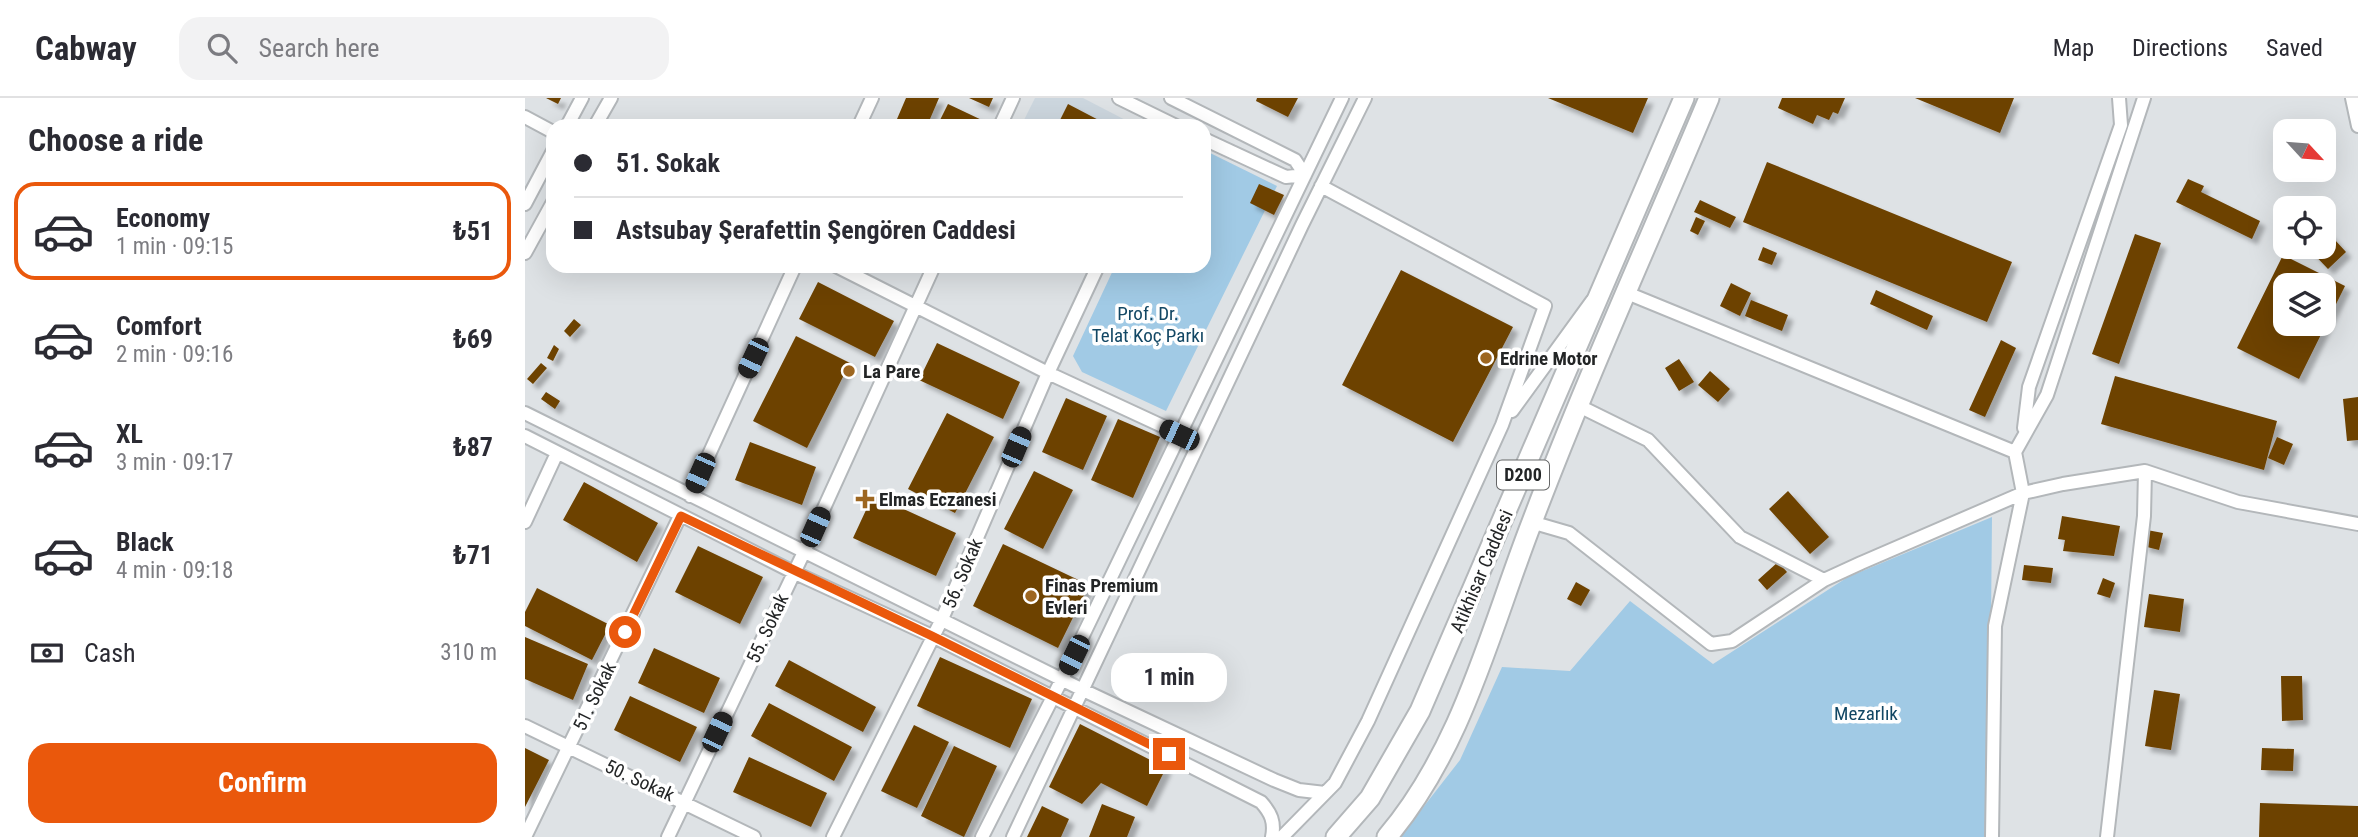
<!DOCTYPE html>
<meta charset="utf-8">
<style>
body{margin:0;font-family:"Roboto Condensed",sans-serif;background:#f2f2f3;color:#2b2b33;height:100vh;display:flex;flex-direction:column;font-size:26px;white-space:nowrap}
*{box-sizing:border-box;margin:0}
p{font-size:23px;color:#7c7c81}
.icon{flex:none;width:38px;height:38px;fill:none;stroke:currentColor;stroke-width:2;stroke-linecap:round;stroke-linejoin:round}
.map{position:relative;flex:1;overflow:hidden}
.details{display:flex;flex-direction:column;background:#fff;width:525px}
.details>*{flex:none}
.guide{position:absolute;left:21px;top:21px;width:665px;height:154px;border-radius:21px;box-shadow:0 7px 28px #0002;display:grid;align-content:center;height:154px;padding:0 28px;background:#fff}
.needle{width:46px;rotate:116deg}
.tools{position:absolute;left:1748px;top:21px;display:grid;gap:14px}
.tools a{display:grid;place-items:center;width:63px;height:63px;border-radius:14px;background:#fff;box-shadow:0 7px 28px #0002;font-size:35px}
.end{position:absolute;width:32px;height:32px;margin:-16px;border:9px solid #ea580c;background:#fff;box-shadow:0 0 0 4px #fff}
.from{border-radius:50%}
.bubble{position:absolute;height:49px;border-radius:21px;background:#fff;box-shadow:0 7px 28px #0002;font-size:23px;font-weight:700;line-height:49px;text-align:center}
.car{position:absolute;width:21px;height:42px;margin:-21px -10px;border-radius:9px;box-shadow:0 0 5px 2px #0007;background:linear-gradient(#222 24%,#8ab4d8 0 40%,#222 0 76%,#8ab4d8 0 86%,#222 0)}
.guide b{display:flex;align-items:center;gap:24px;height:66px;font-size:26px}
.guide b+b{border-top:2px solid #e1e1e2}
.guide i{width:18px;height:18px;background:#2b2b33}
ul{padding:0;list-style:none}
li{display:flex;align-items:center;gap:21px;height:98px;margin:0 14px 10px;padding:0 14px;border:4px solid transparent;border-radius:21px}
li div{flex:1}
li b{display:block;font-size:26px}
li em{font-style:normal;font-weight:700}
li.active{border-color:#ea580c}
li>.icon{width:63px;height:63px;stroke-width:1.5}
h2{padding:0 28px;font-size:32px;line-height:84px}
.pay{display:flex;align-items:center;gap:18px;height:77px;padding:0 28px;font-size:26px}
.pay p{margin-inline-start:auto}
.primary-button{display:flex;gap:14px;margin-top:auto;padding:14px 28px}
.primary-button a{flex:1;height:80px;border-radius:21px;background:#ea580c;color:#fff;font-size:28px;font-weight:700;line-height:80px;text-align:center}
header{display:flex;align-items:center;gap:42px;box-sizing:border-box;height:98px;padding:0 35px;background:#fff;border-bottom:2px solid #e1e1e2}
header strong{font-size:33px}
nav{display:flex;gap:38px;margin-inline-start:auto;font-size:24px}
.search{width:490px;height:63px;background:#f2f2f3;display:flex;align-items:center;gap:18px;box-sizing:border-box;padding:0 24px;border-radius:21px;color:#7c7c81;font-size:26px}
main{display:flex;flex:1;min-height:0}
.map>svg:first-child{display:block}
</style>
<header>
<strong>Cabway</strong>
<div class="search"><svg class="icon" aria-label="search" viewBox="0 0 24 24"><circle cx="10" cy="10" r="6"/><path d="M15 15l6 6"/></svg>Search here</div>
<nav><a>Map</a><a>Directions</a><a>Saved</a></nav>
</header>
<main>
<section class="details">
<h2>Choose a ride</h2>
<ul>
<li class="active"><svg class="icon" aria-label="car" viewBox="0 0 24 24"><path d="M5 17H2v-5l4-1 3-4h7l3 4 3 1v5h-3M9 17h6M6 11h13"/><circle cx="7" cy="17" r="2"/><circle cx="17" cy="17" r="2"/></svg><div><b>Economy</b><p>1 min · 09:15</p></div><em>₺51</em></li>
<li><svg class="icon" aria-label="car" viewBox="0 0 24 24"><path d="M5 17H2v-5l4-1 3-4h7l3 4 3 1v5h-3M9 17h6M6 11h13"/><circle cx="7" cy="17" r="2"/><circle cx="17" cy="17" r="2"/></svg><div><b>Comfort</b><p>2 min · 09:16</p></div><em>₺69</em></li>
<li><svg class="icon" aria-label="car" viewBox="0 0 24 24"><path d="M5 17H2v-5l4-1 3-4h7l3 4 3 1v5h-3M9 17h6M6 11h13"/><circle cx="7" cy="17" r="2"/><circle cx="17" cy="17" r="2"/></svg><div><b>XL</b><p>3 min · 09:17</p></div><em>₺87</em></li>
<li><svg class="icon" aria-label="car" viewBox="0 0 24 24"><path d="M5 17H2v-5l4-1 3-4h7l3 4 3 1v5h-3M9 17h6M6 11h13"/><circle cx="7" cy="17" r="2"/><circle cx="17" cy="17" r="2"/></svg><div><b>Black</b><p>4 min · 09:18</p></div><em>₺71</em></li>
</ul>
<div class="pay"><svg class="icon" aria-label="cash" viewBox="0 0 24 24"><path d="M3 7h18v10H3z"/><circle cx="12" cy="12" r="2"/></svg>Cash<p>310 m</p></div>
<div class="primary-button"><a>Confirm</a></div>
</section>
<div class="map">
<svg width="1833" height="739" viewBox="0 0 1833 739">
<defs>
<filter id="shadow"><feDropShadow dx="5.5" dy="5.5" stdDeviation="2" flood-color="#0004"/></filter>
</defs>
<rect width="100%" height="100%" fill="#dee2e5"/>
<!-- built -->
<path fill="#ccd6de" d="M510 0H558L612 28H496Z"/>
<!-- green -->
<path fill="#a1cae5" d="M679 52 752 88 641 313 557 274 548 258 590 168H679Z
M1467 419 1464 739H875L935 662 977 569 1045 573 1105 503 1188 566 1323 479Z"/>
<!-- building -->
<path fill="#6d4204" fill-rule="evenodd" filter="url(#shadow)" d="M21 0H36L33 6Z
M381 0H414L402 28H369Z
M444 0H468L464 9Z
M732 0H773L763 19 731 3Z
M1023 0H1123L1108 35Z
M1257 0H1320L1313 16 1308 14 1304 22 1292 17 1288 26 1253 10Z
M1390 0H1489L1475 35Z
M423 6 461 24 459 28H412Z
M543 6 585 28H520L523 23 532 28Z
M1242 64 1487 164 1462 224 1218 124Z
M1663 81 1679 88 1676 94 1735 123 1727 141 1651 104Z
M734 86 759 97 749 117 725 105Z
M1175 102 1211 119 1205 130 1169 114Z
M1171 119 1180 123 1173 137 1165 133Z
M1799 130 1821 154 1803 171 1782 149H1799Z
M1610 136 1636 145 1594 266 1567 256Z
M1238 149 1252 155 1247 167 1233 162Z
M1758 157 1820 188 1774 281 1712 250ZM1760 187H1799V226H1760Z
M876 172 988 229 928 344 817 287Z
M293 184 369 223 350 259 274 221Z
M1206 185 1226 195 1215 218 1195 208Z
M1351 192 1408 218 1402 232 1345 206Z
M1226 202 1263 217 1257 233 1220 218Z
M49 221 56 227 45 239 39 233Z
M271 238 325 265 282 350 228 323Z
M1476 242 1491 250 1460 319 1444 312Z
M412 245 495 284 478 321 394 282Z
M29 247 34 251 28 263 22 260Z
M1154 261 1169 284 1154 293 1140 270Z
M16 265 22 270 8 286 2 281Z
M1185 273 1205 291 1193 304 1173 287Z
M1590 278 1752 323 1739 372 1576 326Z
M21 294 35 303 30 311 16 301Z
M1833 299V342L1822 343 1818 301Z
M541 300 582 318 558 372 517 354Z
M422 315 469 339 430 415 383 391Z
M593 321 635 339 608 400 566 382Z
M1752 339 1768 346 1759 367 1743 360Z
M225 344 291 369 277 407 210 382Z
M509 373 548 392 518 451 479 431Z
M59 384 133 425 112 464 38 422Z
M1263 393 1304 439 1285 456 1244 411Z
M348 397 431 435 411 478 328 440Z
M1537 418 1595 428 1589 458 1538 453 1540 442 1533 441Z
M1622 432 1638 435 1634 452 1618 448Z
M478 446 564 487 533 550 448 508Z
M173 448 238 479 215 526 150 494Z
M1253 464 1262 474 1242 492 1233 482Z
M1499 467 1528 470 1526 485 1497 482Z
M1578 480 1590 485 1585 500 1572 496Z
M1051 484 1065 492 1056 508 1042 501Z
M12 490 85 527 67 562 0 528V514Z
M1624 496 1659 501 1655 534 1619 529Z
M0 539 63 566 48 602 0 581Z
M129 550 195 580 179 615 113 585Z
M415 559 507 601 485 650 392 608Z
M264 562 351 609 338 634 250 588Z
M1756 578H1777L1778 622 1757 623Z
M1629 592 1655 596 1646 652 1620 648Z
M105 598 172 629 155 664 89 632Z
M244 605 327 649 309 683 226 638Z
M555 626 641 670 622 708 576 685 557 706 524 689Z
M389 627 424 644 392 710 356 693Z
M429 648 472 668 439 739 396 718Z
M0 650 24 662 0 709Z
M1737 650 1769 651 1768 673 1736 672Z
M224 659 302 695 286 729 208 694Z
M1735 705 1833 708V739H1734Z
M577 706 610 719 602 739H564Z
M517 708 544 721 536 739H502Z"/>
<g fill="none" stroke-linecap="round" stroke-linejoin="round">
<defs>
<path id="minor" d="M594 0 651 28
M646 0 770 62 780 77
M1827 0 1833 28
M0 19 28 34
M42 28 57 0
M70 28 86 0
M334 28 347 0
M475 28 488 0
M679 41 761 79 780 77
M0 106 28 53
M0 155 28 104
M311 168 523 275 674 345
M1102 195 1490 354
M1054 308 1123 342 1215 439 1299 482
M987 313 1067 203
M0 315 560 593 749 682 774 692 800 695
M1499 330 1504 289 1596 27 1594 0
M0 338 268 474 407 538 736 704C746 715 750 724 747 739
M165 398 270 168
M0 424 32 355
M1006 424 1044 435 1186 546 1207 543 1299 482 1336 465 1498 395 1538 386 1620 373 1713 404 1833 426
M0 628 229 739
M0 739 155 418
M143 739 279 454 409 168
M308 739 417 521 523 275 573 168
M457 739 537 581 817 0
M488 739 777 127 840 0
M757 739 810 685 843 623 977 327 1020 208 796 88
M1467 739 1470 528 1498 395 1490 354 1522 297 1619 0
M1582 739 1619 418 1620 373"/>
<path id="trunk" d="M811 739 845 700 895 613 1159 0
M862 739C938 649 965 532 1007 424 1061 281 1125 141 1184 0"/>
</defs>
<!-- minor casing -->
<use href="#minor" stroke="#b3b7ba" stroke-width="16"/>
<!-- trunk casing -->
<use href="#trunk" stroke="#b3b7ba" stroke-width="23"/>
<!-- minor -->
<use href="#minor" stroke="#fff" stroke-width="12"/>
<!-- trunk -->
<use href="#trunk" stroke="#fff" stroke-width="19"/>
</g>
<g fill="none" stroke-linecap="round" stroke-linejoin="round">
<!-- route -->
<path stroke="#ea580c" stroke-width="9" d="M100 534 156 418 407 538 644 656"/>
</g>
<!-- markers -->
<g fill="#9d6620" stroke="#fff" stroke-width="2.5">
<circle cx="961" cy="260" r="7"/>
<circle cx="324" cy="273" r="7"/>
<path d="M336.5 390.5h7v7h7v7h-7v7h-7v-7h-7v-7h7z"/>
<circle cx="506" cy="498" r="7"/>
</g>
<g text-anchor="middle" stroke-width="7" stroke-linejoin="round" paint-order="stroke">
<!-- shield labels -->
<rect fill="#fff" stroke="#656667" stroke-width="2" x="972" y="362.5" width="52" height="29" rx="5"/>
<g font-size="18" font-weight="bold" fill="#232526">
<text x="998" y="383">D200</text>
</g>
<!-- park labels -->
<g font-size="19" fill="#124764" stroke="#fff">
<text x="623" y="222">Prof. Dr.<tspan x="623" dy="22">Telat Koç Parkı</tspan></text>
<text x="1341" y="622">Mezarlık</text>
</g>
<!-- poi labels -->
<g font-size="19" font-weight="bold" fill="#232526" stroke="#fff" text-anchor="start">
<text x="975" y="267">Edrine Motor</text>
<text x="338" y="280">La Pare</text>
<text x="354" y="408">Elmas Eczanesi</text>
<text x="520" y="494">Finas Premium<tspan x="520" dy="22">Evleri</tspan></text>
</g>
<!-- street labels -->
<g font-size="19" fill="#232526" stroke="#fff">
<text transform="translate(956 473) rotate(-67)" y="7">Atikhisar Caddesi</text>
<text transform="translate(437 475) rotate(-67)" y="7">56. Sokak</text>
<text transform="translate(242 530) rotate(-65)" y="7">55. Sokak</text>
<text transform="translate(69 598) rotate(-64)" y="7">51. Sokak</text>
<text transform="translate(115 682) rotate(25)" y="7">50. Sokak</text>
</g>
</g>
</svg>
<div class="tools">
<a><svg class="needle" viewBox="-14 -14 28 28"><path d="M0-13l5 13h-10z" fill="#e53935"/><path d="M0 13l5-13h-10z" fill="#7c7c81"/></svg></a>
<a><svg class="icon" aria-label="locate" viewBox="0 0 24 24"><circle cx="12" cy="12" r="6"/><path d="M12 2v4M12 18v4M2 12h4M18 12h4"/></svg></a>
<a><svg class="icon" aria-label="layers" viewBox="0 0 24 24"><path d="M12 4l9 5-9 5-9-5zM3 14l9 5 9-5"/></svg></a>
</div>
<i class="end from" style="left:100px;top:534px"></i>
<i class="end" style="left:644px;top:656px"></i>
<div class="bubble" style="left:586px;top:555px;width:116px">1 min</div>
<i class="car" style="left:228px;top:260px;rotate:205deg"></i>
<i class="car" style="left:654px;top:337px;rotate:295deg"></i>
<i class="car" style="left:491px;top:349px;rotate:23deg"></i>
<i class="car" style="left:175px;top:375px;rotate:204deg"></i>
<i class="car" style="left:290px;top:429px;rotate:24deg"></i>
<i class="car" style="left:549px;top:557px;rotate:206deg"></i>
<i class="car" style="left:192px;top:634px;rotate:25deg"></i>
<div class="guide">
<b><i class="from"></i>51. Sokak</b>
<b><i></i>Astsubay Şerafettin Şengören Caddesi</b>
</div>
</div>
</main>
